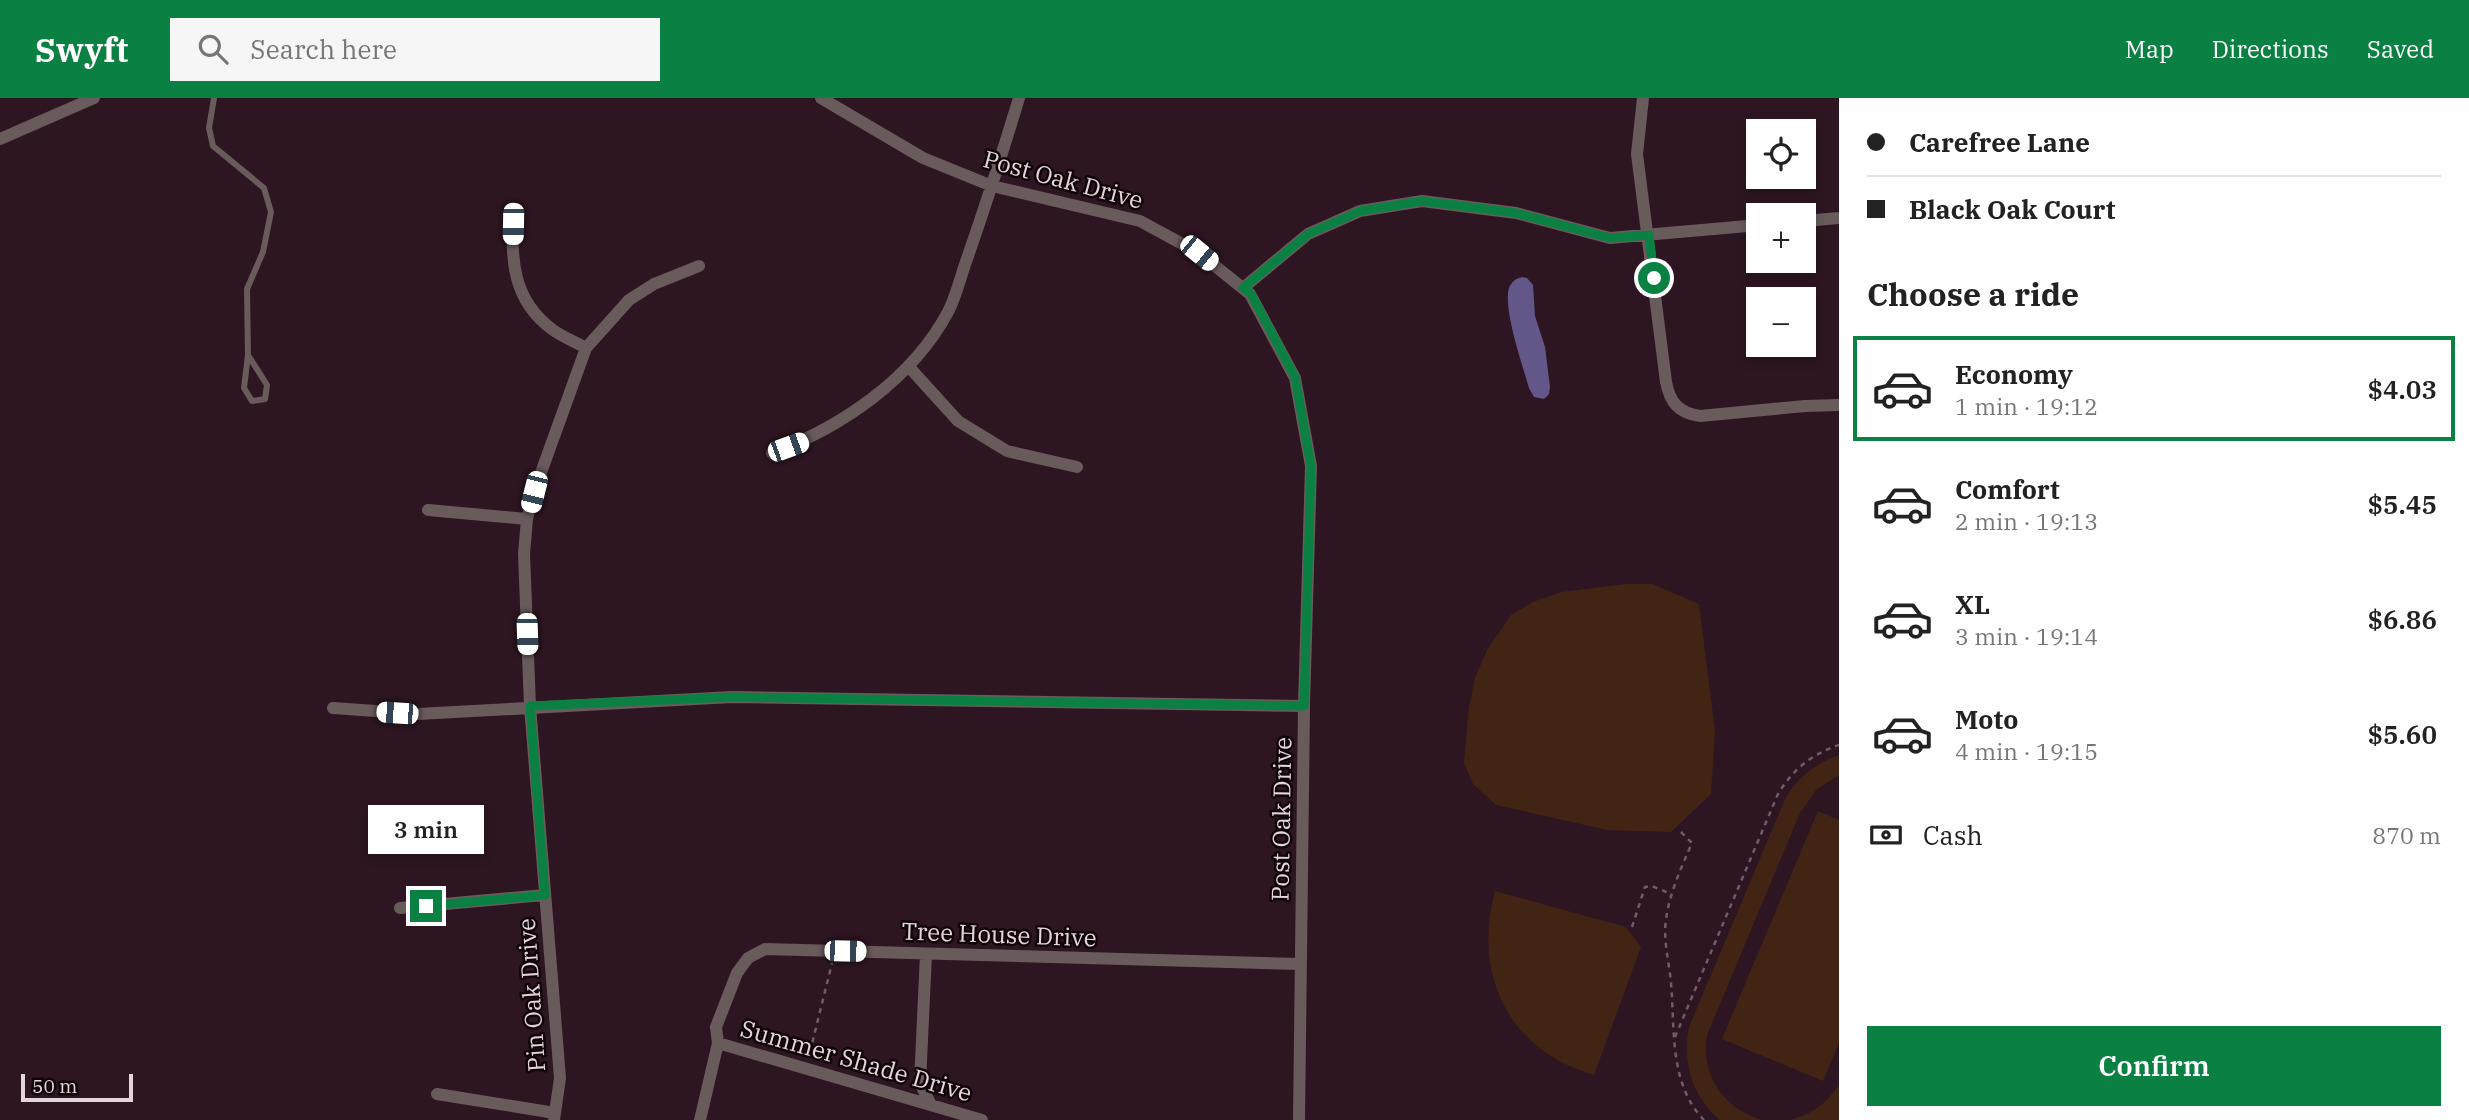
<!DOCTYPE html>
<meta charset="utf-8">
<style>
body{margin:0;font-family:"IBM Plex Serif",serif;background:#f6f6f6;color:#222;height:100vh;display:flex;flex-direction:column;font-size:26px;white-space:nowrap}
*{box-sizing:border-box;margin:0}
p{font-size:23px;color:#767676}
.icon{flex:none;width:38px;height:38px;fill:none;stroke:currentColor;stroke-width:2;stroke-linecap:round;stroke-linejoin:round}
.map{position:relative;flex:1;overflow:hidden}
.drawer{display:flex;flex-direction:column;background:#fff;width:630px}
.drawer>*{flex:none}
.guide{display:grid;align-content:center;height:154px;padding:0 28px;background:#fff}
.controls{position:absolute;left:1746px;top:21px;display:grid;gap:14px}
.controls a{display:grid;place-items:center;width:70px;height:70px;border-radius:0px;background:#fff;box-shadow:0 4px 10px #0003;font-size:35px}
.scale{position:absolute;left:21px;bottom:18px;width:112px;box-sizing:border-box;padding-left:7px;border:4px solid #e5d4db;border-top:0;font-size:19px;line-height:24px;white-space:nowrap;color:#e5d4db;-webkit-text-stroke:5px #0f0509;paint-order:stroke}
.end{position:absolute;width:32px;height:32px;margin:-16px;border:9px solid #0b8043;background:#fff;box-shadow:0 0 0 4px #fff}
.from{border-radius:50%}
.bubble{position:absolute;height:49px;border-radius:0px;background:#fff;box-shadow:0 4px 10px #0003;font-size:23px;font-weight:600;line-height:49px;text-align:center}
.car{position:absolute;width:21px;height:42px;margin:-21px -10px;border-radius:9px;box-shadow:0 0 5px 2px #0007;background:linear-gradient(#fff 24%,#345 0 40%,#fff 0 76%,#345 0 86%,#fff 0)}
.guide b{display:flex;align-items:center;gap:24px;height:66px;font-size:26px}
.guide b+b{border-top:2px solid #e0e0e0}
.guide i{width:18px;height:18px;background:#222}
ul{padding:0;list-style:none}
li{display:flex;align-items:center;gap:21px;height:105px;margin:0 14px 10px;padding:0 14px;border:4px solid transparent;border-radius:0px}
li div{flex:1}
li b{display:block;font-size:26px}
li em{font-style:normal;font-weight:600}
li.selected{border-color:#0b8043}
li>.icon{width:63px;height:63px;stroke-width:1.5}
h2{padding:0 28px;font-size:32px;line-height:84px}
.pay{display:flex;align-items:center;gap:18px;height:77px;padding:0 28px;font-size:26px}
.pay p{margin-inline-start:auto}
.primary-button{display:flex;gap:14px;margin-top:auto;padding:14px 28px}
.primary-button a{flex:1;height:80px;border-radius:0px;background:#0b8043;color:#fff;font-size:28px;font-weight:600;line-height:80px;text-align:center}
header{display:flex;align-items:center;gap:42px;box-sizing:border-box;height:98px;padding:0 35px;background:#0b8043;color:#fff}
header strong{font-size:33px}
nav{display:flex;gap:38px;margin-inline-start:auto;font-size:24px}
.search{width:490px;height:63px;background:#f6f6f6;display:flex;align-items:center;gap:18px;box-sizing:border-box;padding:0 24px;border-radius:0px;color:#767676;font-size:26px}
main{display:flex;flex:1;min-height:0}
.map>svg:first-child{display:block}
</style>
<header>
<strong>Swyft</strong>
<div class="search"><svg class="icon" aria-label="search" viewBox="0 0 24 24"><circle cx="10" cy="10" r="6"/><path d="M15 15l6 6"/></svg>Search here</div>
<nav><a>Map</a><a>Directions</a><a>Saved</a></nav>
</header>
<main>
<div class="map">
<svg width="1839" height="1022" viewBox="0 0 1839 1022">
<rect width="100%" height="100%" fill="#2d1621"/>
<!-- green -->
<path fill="#422415" d="M1625 486H1652L1699 506 1715 633 1711 696 1671 734 1607 732 1496 707 1473 686 1464 665 1469 609 1475 580 1487 552 1511 517 1533 504 1561 494Z
M1839 657V677L1816 692 1800 715 1707 937C1700 977 1724 1012 1763 1022H1720C1692 998 1682 965 1689 929L1786 699C1799 678 1816 665 1839 657Z
M1818 713 1839 722V945L1823 983 1722 941Z
M1495 793 1626 829 1641 849 1594 977C1509 953 1472 877 1495 793Z
M1839 987V1022H1790C1811 1017 1827 1005 1839 987Z"/>
<!-- water -->
<path fill="#63578a" d="M1522 179 1527 180 1533 187 1535 218 1545 249 1550 289 1549 296 1544 301 1534 299 1529 290C1522 265 1506 220 1508 195 1509 186 1514 181 1522 179Z"/>
<g fill="none" stroke-linecap="round" stroke-linejoin="round">
<!-- path -->
<path stroke="#715c65" stroke-width="2.5" stroke-dasharray="5 5" stroke-linecap="butt" d="M1681 734 1692 745C1681 770 1670 794 1666 821 1663 843 1669 863 1671 885 1675 932 1669 986 1704 1022
M1632 829 1645 789 1652 788 1671 796
M1675 939 1778 696C1793 671 1812 656 1839 647
M810 954 832 865"/>
<!-- lane -->
<path stroke="#695b5b" stroke-width="6" d="M214 0 209 30 213 48 264 90 271 114 263 154 247 191 248 257 244 290 252 303 265 301 267 287 248 257"/>
<!-- street -->
<path stroke="#695b5b" stroke-width="12" d="M821 0 923 60 992 88 1140 123 1199 155 1250 196 1295 280 1311 368 1304 608 1299 1022
M1643 0 1637 56 1666 284C1670 305 1679 315 1700 318L1805 308 1839 307
M0 41 94 0
M513 110C512 157 509 200 553 232 563 239 575 244 586 250
M1804 123 1839 120
M1243 190 1308 136 1360 113 1422 103 1516 115 1610 140 1759 127
M909 269 958 323 1007 353 1077 369
M772 355C842 329 912 281 948 214 957 197 961 176 968 158 986 106 1003 53 1019 0
M428 412 527 421
M333 610 418 616 732 599 1304 608
M400 810 545 797
M926 856 920 985 931 1007
M718 945 982 1022
M437 996 555 1015
M554 1022 560 980 530 608 524 456 527 421 534 394 586 250 629 202 654 186 699 168
M700 1022 718 945 716 929 737 875 748 860 765 851 1301 866"/>
</g>
<g fill="none" stroke-linecap="round" stroke-linejoin="round">
<!-- route -->
<path stroke="#0b8043" stroke-width="9" d="M426 808 545 797 530 608 732 599 1304 608 1311 368 1295 279 1251 196 1243 190 1308 136 1360 113 1422 103 1516 115 1610 140 1649 137 1654 180"/>
</g>
<g text-anchor="middle" stroke-width="5" stroke-linejoin="round" paint-order="stroke">
<!-- street labels -->
<g font-size="24" fill="#e5d4db" stroke="#0f0509">
<text transform="translate(1063 82) rotate(15)" y="8">Post Oak Drive</text>
<text transform="translate(1282 721) rotate(-89)" y="8">Post Oak Drive</text>
<text transform="translate(999 837) rotate(2)" y="8">Tree House Drive</text>
<text transform="translate(532 897) rotate(-94)" y="8">Pin Oak Drive</text>
<text transform="translate(856 963) rotate(16)" y="8">Summer Shade Drive</text>
</g>
</g>
</svg>
<div class="controls">
<a><svg class="icon" aria-label="locate" viewBox="0 0 24 24"><circle cx="12" cy="12" r="6"/><path d="M12 2v4M12 18v4M2 12h4M18 12h4"/></svg></a>
<a>+</a>
<a>−</a>
</div>
<div class="scale">50 m</div>
<i class="end from" style="left:1654px;top:180px"></i>
<i class="end" style="left:426px;top:808px"></i>
<div class="bubble" style="left:368px;top:707px;width:116px">3 min</div>
<i class="car" style="left:513px;top:126px;rotate:181deg"></i>
<i class="car" style="left:1199px;top:155px;rotate:129deg"></i>
<i class="car" style="left:788px;top:349px;rotate:70deg"></i>
<i class="car" style="left:534px;top:394px;rotate:194deg"></i>
<i class="car" style="left:527px;top:536px;rotate:178deg"></i>
<i class="car" style="left:397px;top:615px;rotate:274deg"></i>
<i class="car" style="left:845px;top:853px;rotate:91deg"></i>
</div>
<section class="drawer">
<div class="guide">
<b><i class="from"></i>Carefree Lane</b>
<b><i></i>Black Oak Court</b>
</div>
<h2>Choose a ride</h2>
<ul>
<li class="selected"><svg class="icon" aria-label="car" viewBox="0 0 24 24"><path d="M5 17H2v-5l4-1 3-4h7l3 4 3 1v5h-3M9 17h6M6 11h13"/><circle cx="7" cy="17" r="2"/><circle cx="17" cy="17" r="2"/></svg><div><b>Economy</b><p>1 min · 19:12</p></div><em>$4.03</em></li>
<li><svg class="icon" aria-label="car" viewBox="0 0 24 24"><path d="M5 17H2v-5l4-1 3-4h7l3 4 3 1v5h-3M9 17h6M6 11h13"/><circle cx="7" cy="17" r="2"/><circle cx="17" cy="17" r="2"/></svg><div><b>Comfort</b><p>2 min · 19:13</p></div><em>$5.45</em></li>
<li><svg class="icon" aria-label="car" viewBox="0 0 24 24"><path d="M5 17H2v-5l4-1 3-4h7l3 4 3 1v5h-3M9 17h6M6 11h13"/><circle cx="7" cy="17" r="2"/><circle cx="17" cy="17" r="2"/></svg><div><b>XL</b><p>3 min · 19:14</p></div><em>$6.86</em></li>
<li><svg class="icon" aria-label="car" viewBox="0 0 24 24"><path d="M5 17H2v-5l4-1 3-4h7l3 4 3 1v5h-3M9 17h6M6 11h13"/><circle cx="7" cy="17" r="2"/><circle cx="17" cy="17" r="2"/></svg><div><b>Moto</b><p>4 min · 19:15</p></div><em>$5.60</em></li>
</ul>
<div class="pay"><svg class="icon" aria-label="cash" viewBox="0 0 24 24"><path d="M3 7h18v10H3z"/><circle cx="12" cy="12" r="2"/></svg>Cash<p>870 m</p></div>
<div class="primary-button"><a>Confirm</a></div>
</section>
</main>
